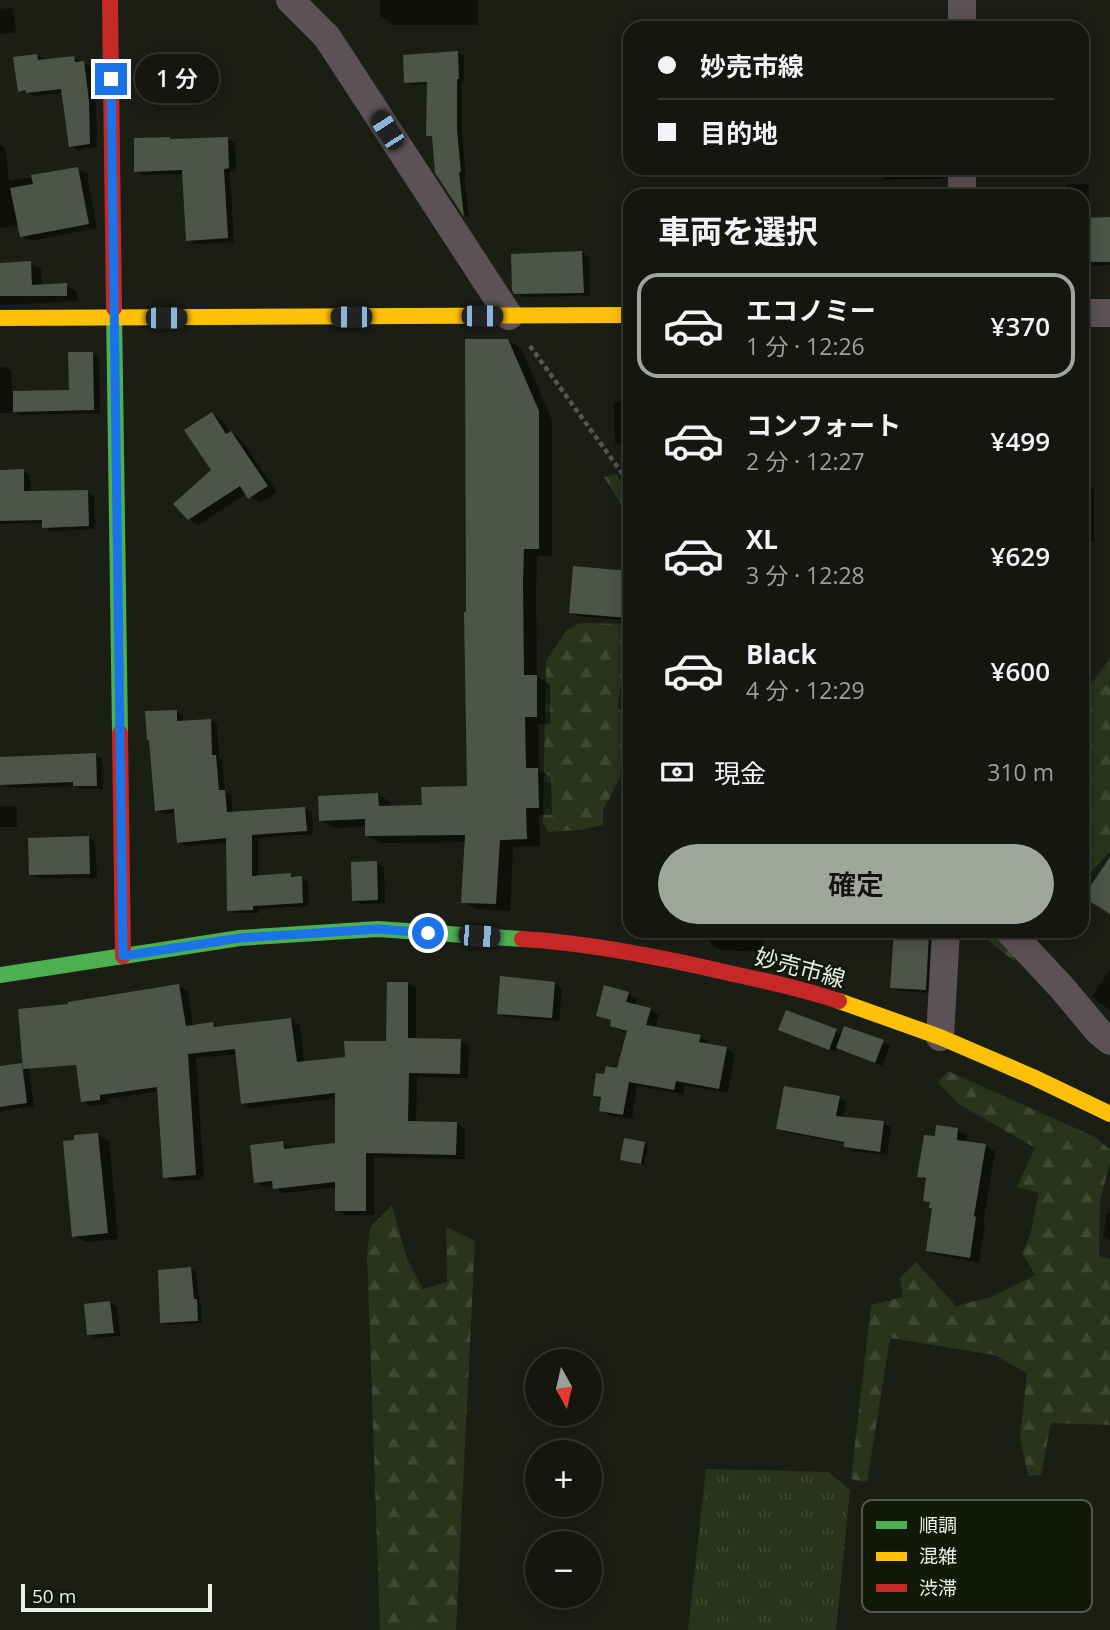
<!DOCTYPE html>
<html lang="ja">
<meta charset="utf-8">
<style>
body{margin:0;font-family:"Open Sans","Noto Sans JP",sans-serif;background:#21231e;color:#f1f3f6;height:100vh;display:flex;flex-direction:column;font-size:26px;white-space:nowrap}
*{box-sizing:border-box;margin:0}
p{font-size:23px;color:#9d9f9f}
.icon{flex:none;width:38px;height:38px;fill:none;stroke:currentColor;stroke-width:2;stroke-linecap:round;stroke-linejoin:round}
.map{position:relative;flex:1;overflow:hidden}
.panel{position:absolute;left:623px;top:189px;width:466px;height:749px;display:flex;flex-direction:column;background:#141610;border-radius:21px;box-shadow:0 4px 18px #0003,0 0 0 2px #333530}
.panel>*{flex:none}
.guide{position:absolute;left:623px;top:21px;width:466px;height:154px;border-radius:21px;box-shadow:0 4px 18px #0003,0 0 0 2px #333530;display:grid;align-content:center;height:154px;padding:0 35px;background:#141610}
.needle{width:46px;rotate:172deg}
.controls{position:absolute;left:525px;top:1349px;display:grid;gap:14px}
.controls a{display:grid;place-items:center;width:77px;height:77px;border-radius:50%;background:#141610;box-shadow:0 4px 18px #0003,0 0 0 2px #333530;font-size:35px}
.scale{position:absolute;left:21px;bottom:18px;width:191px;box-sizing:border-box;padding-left:7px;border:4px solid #eaefe3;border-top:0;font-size:19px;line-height:24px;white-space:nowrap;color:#eaefe3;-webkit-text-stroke:5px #121808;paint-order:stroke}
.end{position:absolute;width:32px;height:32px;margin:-16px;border:9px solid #1a73e8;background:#fff;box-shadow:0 0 0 4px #fff}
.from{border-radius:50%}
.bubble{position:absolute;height:49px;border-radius:24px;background:#141610;box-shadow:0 4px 18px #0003,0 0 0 2px #333530;font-size:23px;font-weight:600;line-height:49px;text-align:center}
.car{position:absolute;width:21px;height:42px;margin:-21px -10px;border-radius:9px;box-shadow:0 0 5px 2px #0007;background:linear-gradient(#222 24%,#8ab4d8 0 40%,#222 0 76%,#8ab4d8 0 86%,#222 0)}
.guide b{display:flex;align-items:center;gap:24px;height:66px;font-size:26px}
.guide b+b{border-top:2px solid #333530}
.guide i{width:18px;height:18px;background:#f1f3f6}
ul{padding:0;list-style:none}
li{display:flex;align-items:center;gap:21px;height:105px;margin:0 14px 10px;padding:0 21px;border:4px solid transparent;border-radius:21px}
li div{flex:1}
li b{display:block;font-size:26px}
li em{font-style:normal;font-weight:600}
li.selected{border-color:#a1a69b}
li>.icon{width:63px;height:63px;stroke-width:1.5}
h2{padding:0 35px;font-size:32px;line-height:84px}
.pay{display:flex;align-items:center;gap:18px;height:77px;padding:0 35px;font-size:26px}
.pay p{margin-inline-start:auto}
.primary-button{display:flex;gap:14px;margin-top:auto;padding:14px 35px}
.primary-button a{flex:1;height:80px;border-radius:42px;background:#a1a69b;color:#111;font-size:28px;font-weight:600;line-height:80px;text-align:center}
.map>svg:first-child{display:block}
</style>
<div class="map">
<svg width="1110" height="1630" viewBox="0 0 1110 1630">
<defs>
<pattern id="grass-tufts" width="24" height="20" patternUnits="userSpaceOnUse" patternTransform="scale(1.75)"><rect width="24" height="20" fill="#2a341b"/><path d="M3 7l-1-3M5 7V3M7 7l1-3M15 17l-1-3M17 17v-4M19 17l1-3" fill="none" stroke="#3f4831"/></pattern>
<pattern id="forest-firs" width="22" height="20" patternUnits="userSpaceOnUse" patternTransform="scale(1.75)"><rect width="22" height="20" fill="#2a341b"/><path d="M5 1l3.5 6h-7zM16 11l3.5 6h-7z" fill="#3f4831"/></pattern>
</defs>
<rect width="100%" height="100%" fill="#1a1e15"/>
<!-- grass -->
<path fill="url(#grass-tufts)" d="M706 1469 829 1472 850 1490 836 1630H688Z"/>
<!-- forest -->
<path fill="url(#forest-firs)" d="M616 474 630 494V518L604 477Z
M579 623 630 624V664L622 673 618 707 625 718 620 778 603 810V825L580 830 548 832 543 823 546 661 566 631Z
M1110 658V851L1082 882V697Z
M976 931H1039L1014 961Z
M948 1071 1095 1137 1110 1150V1162L1100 1201 1099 1256 1110 1259V1425L1051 1423 1041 1475 1028 1476 1020 1438 1027 1373 994 1355 890 1338 867 1482 851 1479 871 1305 903 1297 900 1278 916 1262 956 1306 991 1297 1035 1275 1022 1253 1030 1236 1039 1193 1017 1187 1035 1148 957 1103 938 1082Z
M392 1205 407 1259 423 1289 447 1282 446 1227 475 1241 456 1630H380L367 1254 370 1227Z"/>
<!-- shadow -->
<path fill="#0007" d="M380 0H478V25H394L380 16Z
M10 8 13 9 16 32 0 34V9Z
M458 52 464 56V82H462V134L466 175H464L469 217 465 215 437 172 434 138 428 135 429 84 412 85 406 82Z
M37 55 44 60 74 58 91 67 96 106 97 147 78 150 71 146 64 93 35 96 20 90Z
M227 139 235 143 236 171 230 172 234 242 195 244 188 240 184 174 143 175 136 171Z
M0 145 5 148 9 181 78 169 87 174 97 228 30 241 21 236 19 225 0 228Z
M880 168H949V178L887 180 880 176Z
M1066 184H1086L1089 186V211H1082V196H1067Z
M1110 219V265L1082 266V220Z
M582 253 589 257 590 296 523 297 516 292Z
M30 262 41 269 42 286 66 285 77 292 78 301 0 305V264Z
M507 340 521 348 552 420V556H537L536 592 537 677 550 684V724H538L539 770 551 777 552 815H539L540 846 513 847 510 911 476 909 462 902 466 842 381 843 367 835V826L335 828 321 820 378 795 391 802V808L424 807 469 788Z
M92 354 99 357 100 413 21 415 12 410V413H0V367H4L11 371 12 393 71 391Z
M614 402H630V446H622L615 442Z
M212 414 222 420 230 432 241 439 277 492 260 503 249 497 247 493 199 525 189 519 213 470Z
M23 471 30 475 31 493 87 492 94 496 95 529 51 531 44 527V523L0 524V472Z
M1082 482 1094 489V542H1082Z
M574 568 630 573V621L578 616 571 612Z
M177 712 183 716V722L210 721 217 725 219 758 222 760 225 792 231 795 233 814 305 809 312 813 313 834 258 838V877L290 875 297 879 301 878 308 882 309 906 259 909V913H236L229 909 228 842 186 846 179 842 177 813 163 814 157 810Z
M95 755 102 759 103 789H82L76 786 9 788 2 784Z
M14 806 17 808V827H0V807Z
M88 838 95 842 97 878H38L31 874Z
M377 863 384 867 385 903 361 904 354 900Z
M711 931H765L763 952 721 950 710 943Z
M896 931H926V934L936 939 933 993 899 991 892 987Z
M1110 970V1010L1098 1002 1092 996Z
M408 983 416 988V1040L460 1041 469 1046 468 1078 417 1077 416 1123 457 1124 465 1129V1159L374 1157V1215H345L337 1210V1187L283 1193 274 1188V1185L264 1187 256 1182 282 1143 291 1148V1149L337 1144V1098L251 1108 243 1103 237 1054 196 1058 204 1179 173 1181 164 1176 159 1091 107 1099 108 1104 91 1106 82 1101 179 986 188 991 193 1027 213 1024 220 1028 291 1020 300 1025 304 1063 346 1058 388 1042Z
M554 983 562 988 559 1021 506 1017 499 1013Z
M628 993 637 999 635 1006 650 1010 659 1015 655 1029 700 1037 709 1042 708 1045 726 1049 735 1054 728 1093 685 1085 683 1094 637 1086 632 1119 609 1115 601 1110 602 1100 595 1096 606 1076 619 1070 628 1032 621 1031 612 1025 613 1022 598 1015Z
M836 1031 843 1035 883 1042 890 1046 882 1066 838 1048 837 1052 788 1034Z
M22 1065 29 1069 34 1106 0 1111V1068Z
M839 1098 846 1102 843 1118 884 1123 891 1127 887 1155 853 1151 846 1147V1144L785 1132 777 1128Z
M958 1130 967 1135 966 1143 985 1146 995 1151 983 1223 985 1224 979 1262 937 1255 928 1250 934 1209 931 1203 925 1200 928 1181 919 1176 936 1138Z
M98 1135 109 1141 118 1239 85 1242 74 1236Z
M645 1144 648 1145 644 1165 622 1160Z
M1107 1213H1110V1240L1103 1236Z
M191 1269 196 1272 199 1302 201 1304 202 1323 167 1325 162 1322Z
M110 1303 117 1307 120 1336 96 1338 89 1334Z"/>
<!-- building -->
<path fill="#4f5449" d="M458 51 459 79H457V130L461 172H459L464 217 435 173 432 136H426L427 82 404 83 403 55Z
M37 54 38 60 74 56 75 62 84 61 89 101 90 144 69 147 61 89 26 93 25 90 18 92 13 57Z
M170 137V139L228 137 229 168 224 169 228 238 186 241 182 170 134 172V138Z
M78 167 89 224 20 237 10 188 33 184 31 175Z
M1110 217V262H1082V218Z
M582 251 584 293 514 294 512 290 511 254Z
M31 261 32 285 67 283V296H0V263Z
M465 339H508L539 411V549H524L523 583 524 675H537V717H525L526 768H538L539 808H526L527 839 500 840 496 904 461 903 465 835 365 836V819L319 821 318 796 378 793 379 806 422 805 421 787 467 786 464 612H466Z
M68 352H93L94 410 13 412V391L69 390Z
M212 412 226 434 231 431 268 486 248 499 240 486 188 520 173 504 211 470 184 430Z
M24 469V491L88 490 89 526 42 528V520L0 521V470Z
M573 566 630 571 628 618 569 613Z
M177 710V721L211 719 212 755H216L219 790H225L227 812 305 807 307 831 252 835V876L291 873V877L302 876 303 903 253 906V910L227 911 226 838 177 843 174 809 155 811 149 740H147L145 711Z
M96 753 97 786H73V782L0 785V757Z
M89 836 90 874 29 875 28 838Z
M1110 857V914L1083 897Z
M377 861 378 900 352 901 351 862Z
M894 931 929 933 926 990 890 988Z
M500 976 555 982 552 1018 497 1014Z
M387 982H408V1038L461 1039 460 1074 409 1073 408 1121 457 1122 456 1155 366 1153V1211H335V1182L273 1189 272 1181 254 1183 250 1145 283 1141 284 1149 335 1143V1093L241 1104 235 1049 188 1054 196 1175 163 1178 157 1087 100 1095V1100L81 1102 76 1065 23 1069 18 1009 68 1004V1002L179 984 186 1026 213 1022 214 1027 291 1018 297 1062 345 1057 344 1041H386Z
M604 985 629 992 626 1002 651 1008 646 1025 701 1035 699 1042 727 1047 719 1089 676 1081 674 1090 629 1082 623 1115 599 1111 601 1097 593 1096 596 1073 604 1074 606 1066 617 1068 627 1031 610 1026 611 1020 596 1016Z
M786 1010 837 1029 829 1050 778 1030Z
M844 1026 884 1040 875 1063 836 1048Z
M22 1063 27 1103 0 1107V1066Z
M784 1086 840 1096 836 1116 884 1121 880 1152 844 1147V1142L776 1129Z
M936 1125 958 1128 957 1140 986 1144 974 1216 976 1217 970 1258 926 1251 932 1208H929L930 1202 923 1201 926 1178 917 1177 924 1135 935 1136Z
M98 1133 108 1233 72 1237 63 1141 74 1140V1135Z
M624 1138 645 1142 641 1164 620 1160Z
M191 1267 194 1299H197L198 1321 160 1323 158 1270Z
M110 1301 114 1333 87 1335 84 1304Z"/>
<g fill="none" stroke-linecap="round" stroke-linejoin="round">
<!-- path -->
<path stroke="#575453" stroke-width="4.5" stroke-dasharray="5 3.5" stroke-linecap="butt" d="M530 346 630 484"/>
<!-- street -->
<path stroke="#5c5256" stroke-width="28" d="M290 0 327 37 509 316
M962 0V28
M962 168V196
M1082 313H1110
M1009 931 1063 989 1099 1032 1110 1041
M940 1037 946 931"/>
<!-- fast -->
<path stroke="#4caf50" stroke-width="16" d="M114 308 120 733
M0 975 240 938 378 929 522 939"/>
<!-- slow -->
<path stroke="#ffc107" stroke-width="16" d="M0 318 630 315
M839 1001 940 1037 1033 1077 1110 1114"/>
<!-- jam -->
<path stroke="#c62828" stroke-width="16" d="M110 0 114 308
M120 733 123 956
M522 939C591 943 661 957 729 973 766 981 803 989 839 1001"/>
</g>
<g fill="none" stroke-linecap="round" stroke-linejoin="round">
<!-- route -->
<path stroke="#1a73e8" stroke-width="9" d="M111 79 123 956 240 938 378 929 428 933"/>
</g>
<g text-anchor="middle" stroke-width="5" stroke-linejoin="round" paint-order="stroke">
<!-- street labels -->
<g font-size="23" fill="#eaefe3" stroke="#121808">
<text transform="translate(800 968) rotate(15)" y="8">妙売市線</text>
</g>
</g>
<!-- legend -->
<rect x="862" y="1500" width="230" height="112" rx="10" fill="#121808" stroke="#53584a" stroke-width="2"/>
<rect x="876" y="1521" width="31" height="8" fill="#4caf50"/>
<rect x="876" y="1552" width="31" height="9" fill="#ffc107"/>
<rect x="876" y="1584" width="31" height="8" fill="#c62828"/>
<g font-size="19" fill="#eaefe3">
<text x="919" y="1532">順調</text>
<text x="919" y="1563">混雑</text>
<text x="919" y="1595">渋滞</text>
</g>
</svg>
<div class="controls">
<a><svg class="needle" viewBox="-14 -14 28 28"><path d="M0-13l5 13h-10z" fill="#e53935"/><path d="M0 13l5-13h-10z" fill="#9d9f9f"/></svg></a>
<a>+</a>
<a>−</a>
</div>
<div class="scale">50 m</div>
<i class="end from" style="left:428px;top:933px"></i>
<i class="end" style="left:111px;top:79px"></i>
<div class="bubble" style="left:135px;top:54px;width:84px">1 分</div>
<i class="car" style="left:387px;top:130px;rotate:327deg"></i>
<i class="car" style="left:482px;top:316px;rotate:90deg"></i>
<i class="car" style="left:351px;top:317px;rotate:270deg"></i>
<i class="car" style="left:166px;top:318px;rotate:90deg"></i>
<i class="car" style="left:479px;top:936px;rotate:94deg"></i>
<div class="guide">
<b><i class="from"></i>妙売市線</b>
<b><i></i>目的地</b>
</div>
<section class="panel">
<h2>車両を選択</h2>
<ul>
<li class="selected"><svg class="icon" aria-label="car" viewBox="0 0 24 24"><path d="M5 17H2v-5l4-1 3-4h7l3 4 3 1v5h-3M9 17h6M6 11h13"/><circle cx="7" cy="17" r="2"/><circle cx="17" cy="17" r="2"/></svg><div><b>エコノミー</b><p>1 分 · 12:26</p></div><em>¥370</em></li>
<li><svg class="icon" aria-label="car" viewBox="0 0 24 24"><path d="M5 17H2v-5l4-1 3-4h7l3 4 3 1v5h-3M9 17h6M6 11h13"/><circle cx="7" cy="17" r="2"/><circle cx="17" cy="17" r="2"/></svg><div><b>コンフォート</b><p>2 分 · 12:27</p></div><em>¥499</em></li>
<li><svg class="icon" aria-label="car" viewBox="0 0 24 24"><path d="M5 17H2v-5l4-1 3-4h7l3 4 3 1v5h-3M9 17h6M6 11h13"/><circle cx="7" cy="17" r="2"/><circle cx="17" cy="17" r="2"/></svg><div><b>XL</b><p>3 分 · 12:28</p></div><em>¥629</em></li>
<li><svg class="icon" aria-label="car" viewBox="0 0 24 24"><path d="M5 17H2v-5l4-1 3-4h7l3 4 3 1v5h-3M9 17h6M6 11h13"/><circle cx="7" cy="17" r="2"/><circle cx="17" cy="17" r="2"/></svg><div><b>Black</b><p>4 分 · 12:29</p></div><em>¥600</em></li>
</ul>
<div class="pay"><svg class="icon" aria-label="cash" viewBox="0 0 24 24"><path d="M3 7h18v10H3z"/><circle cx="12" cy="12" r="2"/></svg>現金<p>310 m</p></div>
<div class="primary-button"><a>確定</a></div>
</section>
</div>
